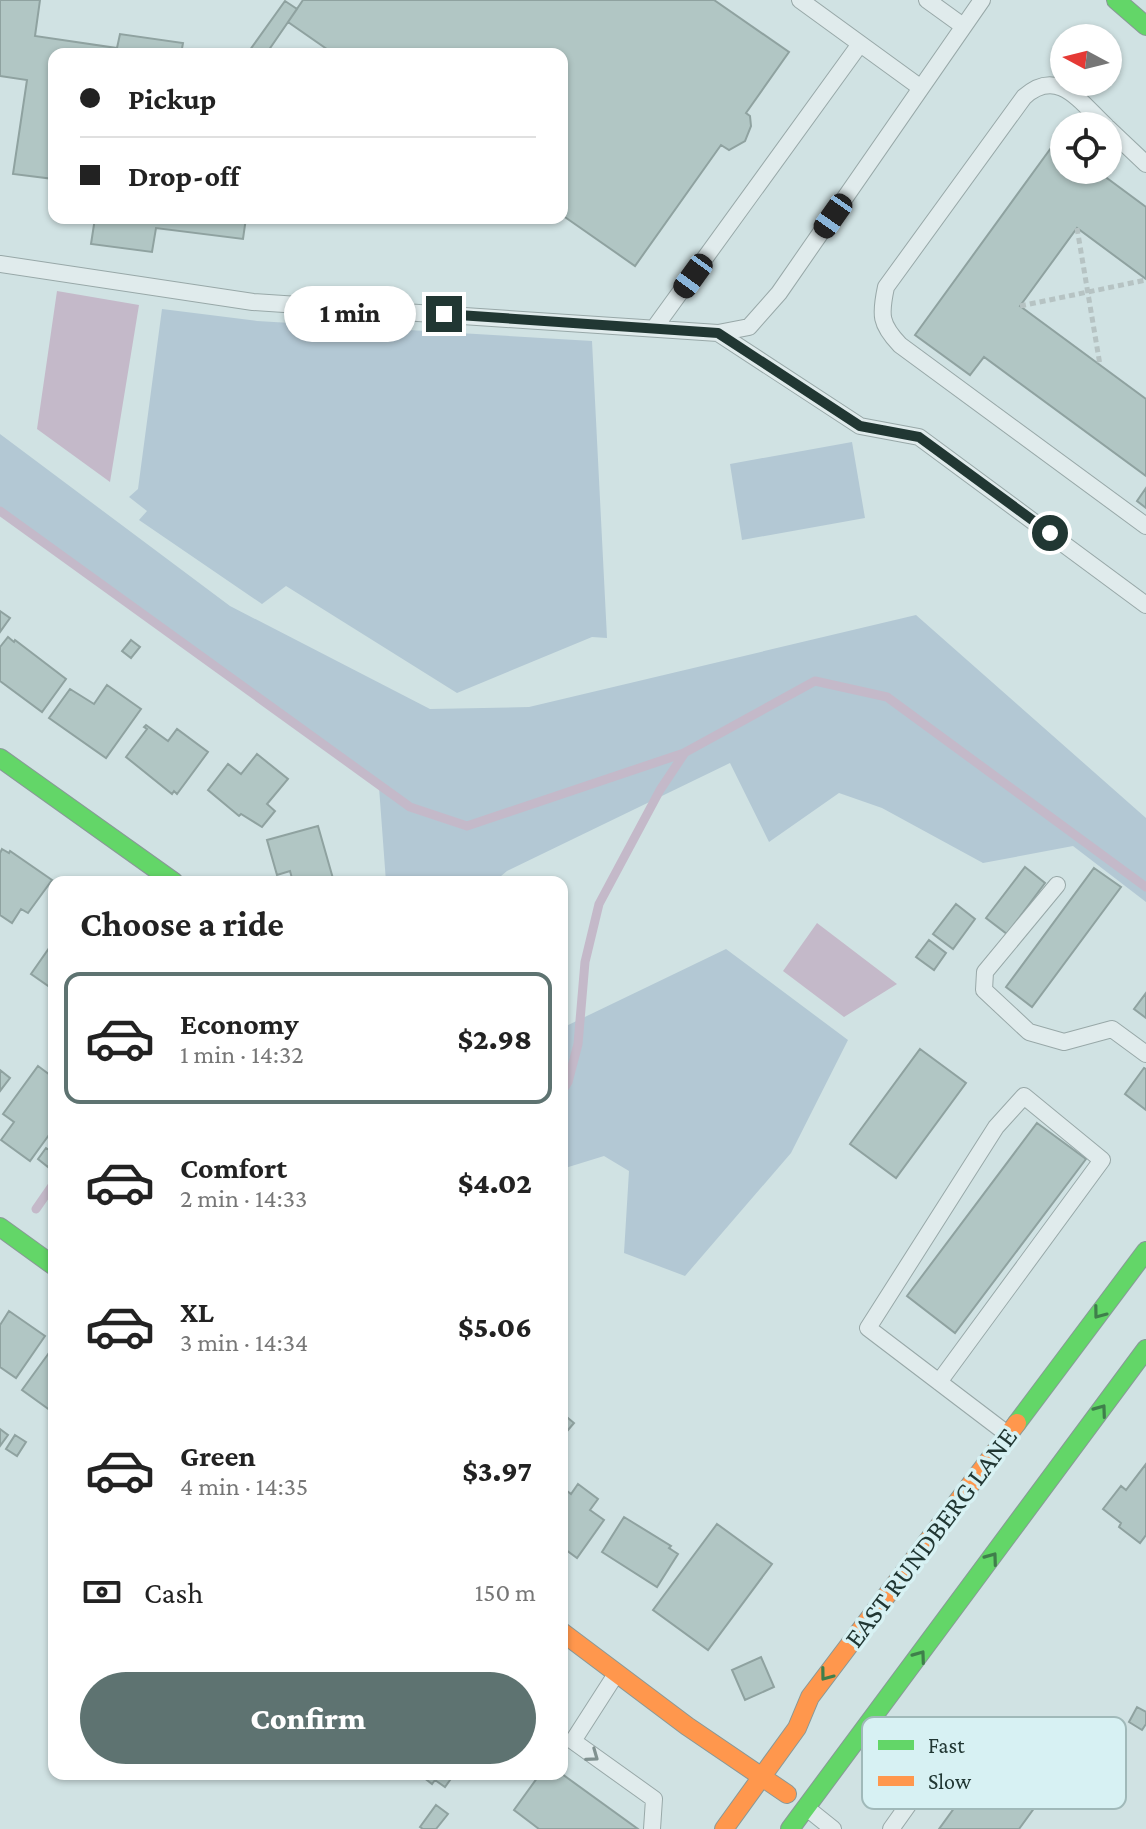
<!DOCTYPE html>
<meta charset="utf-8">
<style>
body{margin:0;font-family:"Crimson Pro",serif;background:#f2f2f2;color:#222;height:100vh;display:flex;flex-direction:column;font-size:30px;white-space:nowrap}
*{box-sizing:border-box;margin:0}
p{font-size:26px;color:#767676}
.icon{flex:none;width:44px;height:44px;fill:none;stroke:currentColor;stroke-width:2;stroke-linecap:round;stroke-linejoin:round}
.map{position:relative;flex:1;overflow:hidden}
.details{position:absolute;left:48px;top:876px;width:520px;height:904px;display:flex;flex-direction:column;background:#fff;border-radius:16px;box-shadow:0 2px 6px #0004}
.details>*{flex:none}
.hud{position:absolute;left:48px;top:48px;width:520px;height:176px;border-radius:16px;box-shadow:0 2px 6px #0004;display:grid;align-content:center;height:176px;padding:0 32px;background:#fff}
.needle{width:52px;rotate:277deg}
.tools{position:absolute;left:1050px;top:24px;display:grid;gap:16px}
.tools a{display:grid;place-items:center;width:72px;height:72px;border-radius:50%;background:#fff;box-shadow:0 2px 6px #0004;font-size:40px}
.end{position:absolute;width:36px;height:36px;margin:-18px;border:10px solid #213733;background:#fff;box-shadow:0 0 0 4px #fff}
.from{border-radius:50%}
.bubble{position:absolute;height:56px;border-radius:28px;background:#fff;box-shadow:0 2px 6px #0004;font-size:26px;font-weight:800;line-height:56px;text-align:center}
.car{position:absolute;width:24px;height:48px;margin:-24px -12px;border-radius:10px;box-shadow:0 0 6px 2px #0007;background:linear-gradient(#222 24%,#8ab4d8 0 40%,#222 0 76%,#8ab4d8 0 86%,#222 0)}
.hud b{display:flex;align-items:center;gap:28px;height:76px;font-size:30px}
.hud b+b{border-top:2px solid #e0e0e0}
.hud i{width:20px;height:20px;background:#222}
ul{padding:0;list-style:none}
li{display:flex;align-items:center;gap:24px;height:132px;margin:0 16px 12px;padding:0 16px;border:4px solid transparent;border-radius:16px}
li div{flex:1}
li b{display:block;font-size:30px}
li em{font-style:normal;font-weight:800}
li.current{border-color:#5e7371}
li>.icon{width:72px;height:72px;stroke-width:1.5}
h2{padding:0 32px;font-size:36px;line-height:96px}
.pay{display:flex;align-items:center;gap:20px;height:88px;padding:0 32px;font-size:30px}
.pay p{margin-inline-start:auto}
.button{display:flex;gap:16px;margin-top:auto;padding:16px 32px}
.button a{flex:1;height:92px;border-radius:48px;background:#5e7371;color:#fff;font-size:32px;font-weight:800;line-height:92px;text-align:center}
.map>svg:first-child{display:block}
</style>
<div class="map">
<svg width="1146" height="1829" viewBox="0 0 1146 1829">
<rect width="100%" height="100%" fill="#d0e2e3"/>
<!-- green -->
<path fill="#b3c8d4" d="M162 309 257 321 592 341 607 638 592 637 457 693 286 586 262 604 139 520 147 511 129 497 138 489Z
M0 434 230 606 430 709 529 707 916 615 1146 818V902L1073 846 983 863 882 808 839 793 769 842 730 763 507 871 494 882H386L379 787 0 515Z
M852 442 865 518 742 540 730 464Z
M726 949 848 1040 791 1153 685 1276 624 1253 629 1171 604 1156 562 1169V1028Z"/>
<!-- water -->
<path fill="#c4b9c9" d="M57 291 139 305 110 482 37 429Z
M817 923 897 984 844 1017 783 971Z"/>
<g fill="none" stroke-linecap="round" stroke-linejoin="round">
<!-- stream -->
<path stroke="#c4b9c9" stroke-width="9" d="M0 511 410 807 467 826 684 753 815 681 887 697 1146 887
M562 1091 568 1082 578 1044 585 962 599 904 660 790 684 754
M36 1209 54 1183"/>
</g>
<!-- building -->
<path fill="#b1c6c4" stroke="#8fa2a0" stroke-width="2" d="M0 0H40L35 36 117 48 120 34 183 43 181 54H54V179L13 174 27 80 0 76Z
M303 0H714L789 52 746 113 750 116 751 126 745 141 729 150 721 145 635 266 562 215V54H334L288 22Z
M285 1 297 9 266 54H247Z
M1056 141 1064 146V170H1096L1146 207V279L1077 228 1020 306 1146 399V476L984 357 970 375 915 335Z
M95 218H246L243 239 156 228 152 252 91 244Z
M1146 488V508L1137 501Z
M0 611 10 618 0 632Z
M8 637 14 642 15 640 66 679 42 712 0 681V647Z
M131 640 140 647 131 658 122 651Z
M107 685 141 709 106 758 49 718 70 689 94 704Z
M146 725 168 741 177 729 208 752 177 794 174 791 172 794 126 757 147 729 144 727Z
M257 754 288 779 267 804 275 811 262 827 241 814 239 816 208 790 228 764 241 774Z
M318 826 334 882H293L290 871 277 875 267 840Z
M2 849 9 853 10 851 52 880 28 913 21 909 12 923 0 915V853Z
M1025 867 1045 883 1007 934 986 918Z
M1094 868 1121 887 1032 1007 1006 987Z
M956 904 975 919 953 949 933 934Z
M929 940 946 953 934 970 916 957Z
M54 941V990L31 974Z
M1146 993V1018L1134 1009Z
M920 1049 966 1083 896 1178 850 1144Z
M38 1066 54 1078V1128L30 1161 1 1140 14 1122 3 1114Z
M1144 1068 1146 1069V1110L1125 1094Z
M0 1070 10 1078 0 1091Z
M1037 1123 1086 1159 955 1333 907 1296Z
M46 1148 54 1153V1160L48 1167 38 1159Z
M9 1311 45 1336 16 1378 0 1367V1325Z
M54 1346V1413L22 1390Z
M562 1413 574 1423 562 1437Z
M0 1429 8 1435 0 1446Z
M15 1435 26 1442 17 1456 6 1449Z
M1146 1464V1535L1140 1543 1119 1527 1121 1523 1103 1509 1121 1486 1126 1490Z
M578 1484 598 1499 590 1510 604 1520 577 1558 562 1547V1487L571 1494Z
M624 1517 671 1546 669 1548 678 1554 657 1587 602 1552Z
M717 1524 772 1564 708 1650 653 1610Z
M761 1657 774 1687 745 1700 732 1670Z
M1137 1707 1146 1712V1724L1142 1730 1129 1722Z
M993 1726 1059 1774 1019 1829H939L981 1771 968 1761Z
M426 1774H441L450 1780 445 1787 435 1780 432 1784 423 1777Z
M540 1774H562L638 1829H539L514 1810Z
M436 1805 448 1814 436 1829H423L420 1827Z"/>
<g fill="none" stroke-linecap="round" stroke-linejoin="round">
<defs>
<path id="lane" d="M800 0 921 88
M927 0 963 26
M1106 126C1081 103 1058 66 1024 97L886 287C880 315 880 324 900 345L1146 526
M1108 128 1146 164
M0 264 253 302 718 333 749 327 779 293 982 0
M655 327 860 44
M718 333 860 426 919 437 1146 605
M1057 885 985 972 984 990 1029 1032 1064 1042 1112 1029 1146 1054
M939 1382 1102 1160 1024 1096 996 1127 868 1328 1006 1433
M616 1674 573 1741 654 1799 652 1829
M808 1809 833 1829
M891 1829 953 1742"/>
<path id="fast" d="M1116 0 1146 26
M0 758 174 882
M0 1227 54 1266
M1017 1423 1146 1251
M790 1829 1146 1349"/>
<path id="slow" d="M562 1632 687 1726 787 1794
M724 1829 797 1728 810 1697 1017 1423"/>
</defs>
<!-- lane casing -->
<use href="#lane" stroke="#98a8a8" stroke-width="18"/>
<!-- fast casing -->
<use href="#fast" stroke="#889897" stroke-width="20"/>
<!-- slow casing -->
<use href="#slow" stroke="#889897" stroke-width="20"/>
<!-- path -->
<path stroke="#b6c3c3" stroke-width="5" stroke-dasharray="6 4" stroke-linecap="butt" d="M1077 228 1100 365
M1020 306 1146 280"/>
<!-- lane -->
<use href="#lane" stroke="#e0ebec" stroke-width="16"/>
<!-- fast -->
<use href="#fast" stroke="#63d668" stroke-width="18"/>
<!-- slow -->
<use href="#slow" stroke="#ff974d" stroke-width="18"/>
</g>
<!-- one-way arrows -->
<defs><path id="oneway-chevron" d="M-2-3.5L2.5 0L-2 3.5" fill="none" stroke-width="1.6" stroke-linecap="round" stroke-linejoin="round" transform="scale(2)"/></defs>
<g stroke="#3f7f4b">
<use href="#oneway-chevron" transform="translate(1099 1313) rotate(127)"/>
<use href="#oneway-chevron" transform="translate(1101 1410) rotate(-54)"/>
<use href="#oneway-chevron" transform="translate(992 1558) rotate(-54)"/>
<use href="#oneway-chevron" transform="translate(920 1656) rotate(-54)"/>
<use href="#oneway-chevron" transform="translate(826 1675) rotate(127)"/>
</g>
<use stroke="#809190" href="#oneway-chevron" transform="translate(593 1756) rotate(36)"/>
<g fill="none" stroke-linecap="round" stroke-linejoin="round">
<!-- route -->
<path stroke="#213733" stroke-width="10" d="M444 314 718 333 860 426 919 437 1050 533"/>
</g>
<g text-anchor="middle" stroke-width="7" stroke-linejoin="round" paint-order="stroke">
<!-- street labels -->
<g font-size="28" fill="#213733" stroke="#d7f1f3">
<text transform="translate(930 1537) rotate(-53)" y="10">EAST RUNDBERG LANE</text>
</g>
</g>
<!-- legend -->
<rect x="862" y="1717" width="264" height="92" rx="12" fill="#d7f1f3" stroke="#a0b9b9" stroke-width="2"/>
<rect x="878" y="1740" width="36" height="10" fill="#63d668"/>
<rect x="878" y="1776" width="36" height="10" fill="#ff974d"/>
<g font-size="22" fill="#213733">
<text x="928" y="1753">Fast</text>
<text x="928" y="1789">Slow</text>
</g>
</svg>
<div class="tools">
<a><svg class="needle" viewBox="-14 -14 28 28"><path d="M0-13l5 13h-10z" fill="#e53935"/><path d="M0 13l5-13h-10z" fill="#767676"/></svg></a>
<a><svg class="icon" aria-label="locate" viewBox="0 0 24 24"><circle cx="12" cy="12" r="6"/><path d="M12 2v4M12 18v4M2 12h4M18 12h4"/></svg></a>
</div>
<i class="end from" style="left:1050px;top:533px"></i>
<i class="end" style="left:444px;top:314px"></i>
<div class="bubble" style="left:284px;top:286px;width:132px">1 min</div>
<i class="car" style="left:833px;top:216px;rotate:215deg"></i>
<i class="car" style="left:693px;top:276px;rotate:216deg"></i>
<div class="hud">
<b><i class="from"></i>Pickup</b>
<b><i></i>Drop-off</b>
</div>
<section class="details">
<h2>Choose a ride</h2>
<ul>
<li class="current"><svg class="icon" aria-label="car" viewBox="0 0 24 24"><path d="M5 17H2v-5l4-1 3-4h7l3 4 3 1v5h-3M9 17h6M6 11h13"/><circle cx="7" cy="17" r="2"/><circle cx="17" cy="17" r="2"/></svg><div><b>Economy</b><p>1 min · 14:32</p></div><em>$2.98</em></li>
<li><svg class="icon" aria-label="car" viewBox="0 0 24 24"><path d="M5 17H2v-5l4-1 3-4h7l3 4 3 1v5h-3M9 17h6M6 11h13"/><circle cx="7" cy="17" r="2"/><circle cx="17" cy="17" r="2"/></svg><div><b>Comfort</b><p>2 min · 14:33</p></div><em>$4.02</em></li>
<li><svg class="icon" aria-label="car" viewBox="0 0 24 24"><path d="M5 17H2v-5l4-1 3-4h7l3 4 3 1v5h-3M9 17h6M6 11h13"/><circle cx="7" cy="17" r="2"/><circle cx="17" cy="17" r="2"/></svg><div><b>XL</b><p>3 min · 14:34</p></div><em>$5.06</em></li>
<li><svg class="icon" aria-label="car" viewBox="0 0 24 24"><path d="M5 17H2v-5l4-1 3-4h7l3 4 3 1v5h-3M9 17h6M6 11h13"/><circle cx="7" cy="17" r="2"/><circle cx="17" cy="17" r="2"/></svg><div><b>Green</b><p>4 min · 14:35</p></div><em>$3.97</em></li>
</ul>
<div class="pay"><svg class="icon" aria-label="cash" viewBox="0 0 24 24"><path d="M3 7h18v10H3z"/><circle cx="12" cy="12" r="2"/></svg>Cash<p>150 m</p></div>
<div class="button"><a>Confirm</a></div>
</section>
</div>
